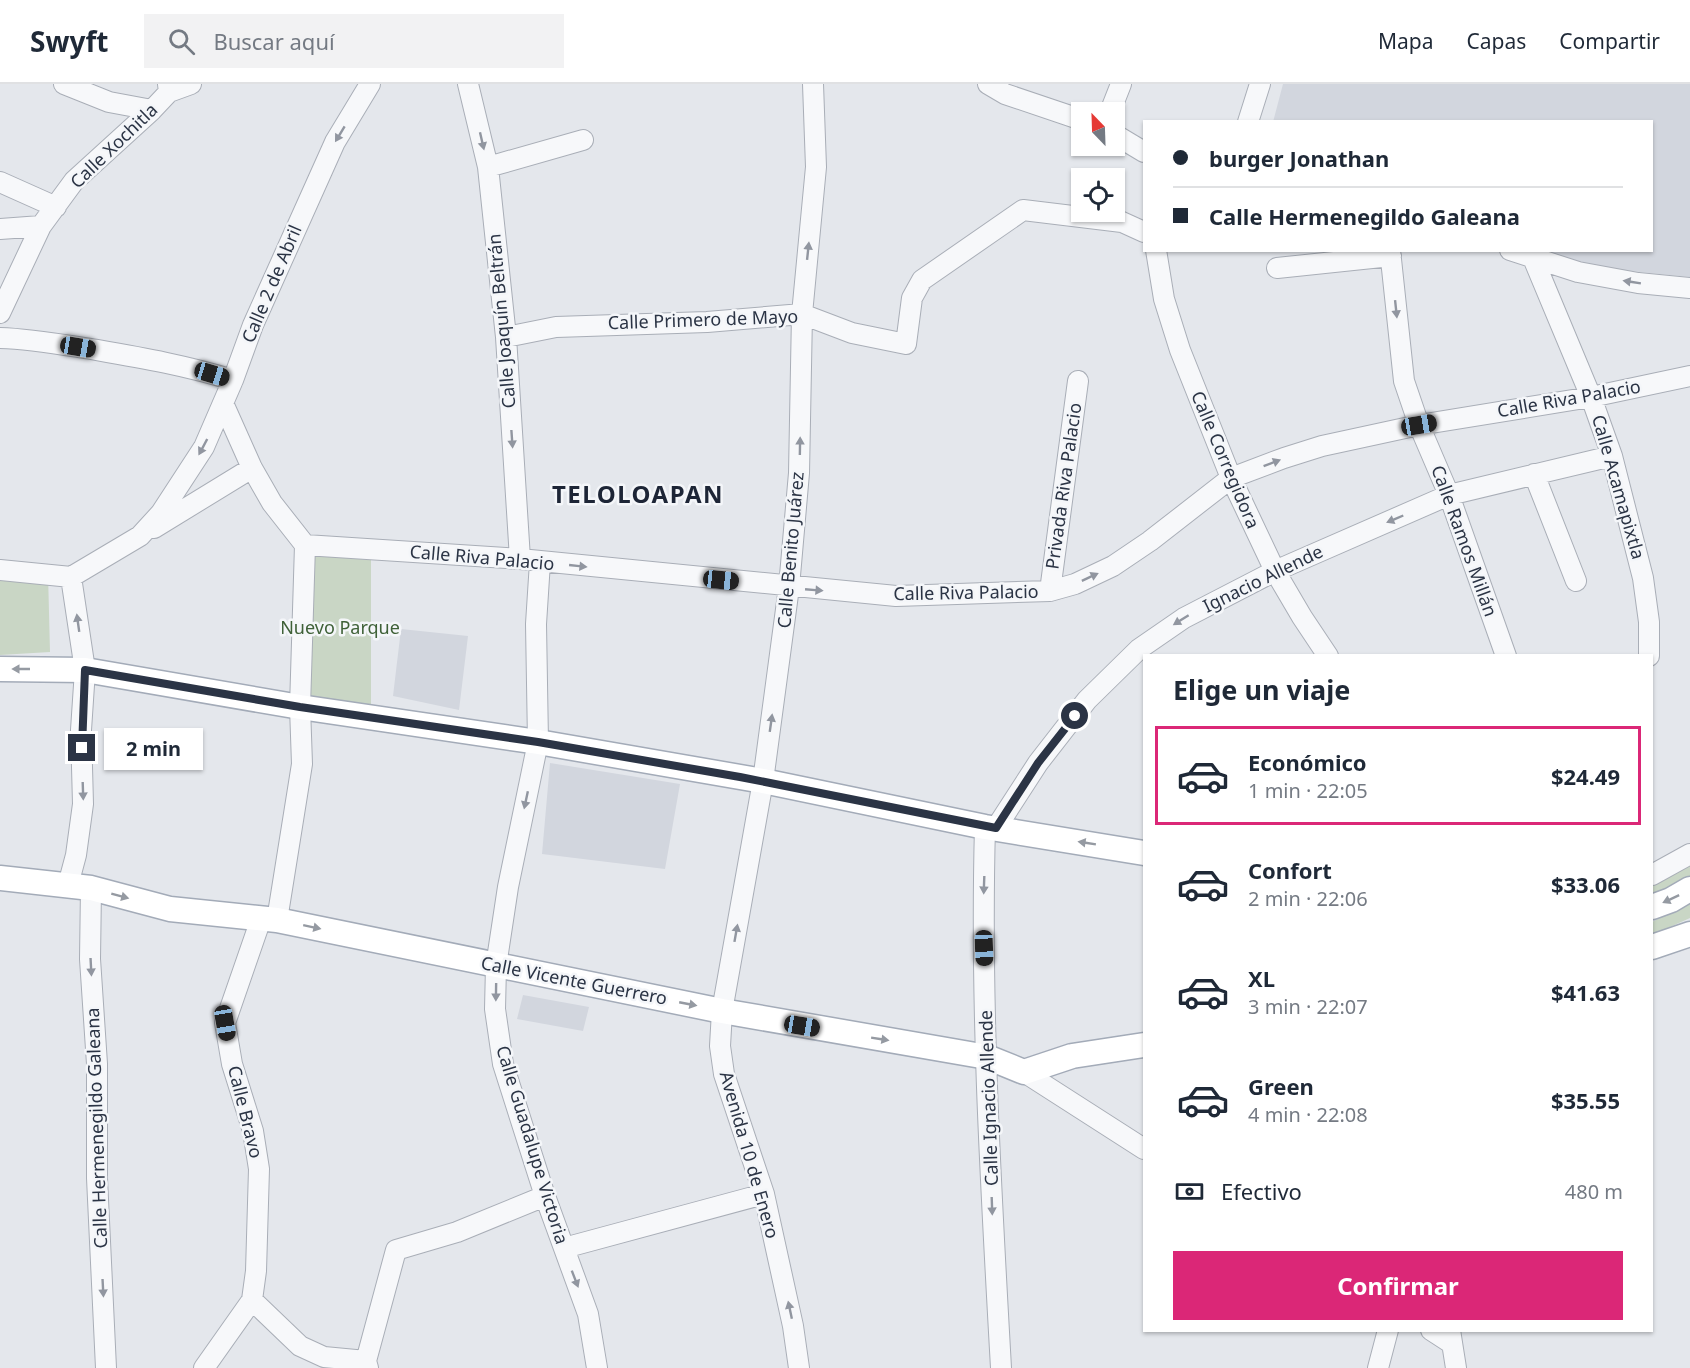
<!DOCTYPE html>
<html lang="es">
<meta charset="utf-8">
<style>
body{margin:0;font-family:"Noto Sans",sans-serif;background:#f2f2f3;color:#1f2937;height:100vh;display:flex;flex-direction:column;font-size:22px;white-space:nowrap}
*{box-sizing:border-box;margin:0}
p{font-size:20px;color:#747a83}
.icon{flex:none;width:33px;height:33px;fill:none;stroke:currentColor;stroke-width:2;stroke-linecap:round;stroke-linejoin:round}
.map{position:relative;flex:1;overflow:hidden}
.details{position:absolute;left:1143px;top:570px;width:510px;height:678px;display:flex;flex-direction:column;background:#fff;border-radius:0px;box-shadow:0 2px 4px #0004}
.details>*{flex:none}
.top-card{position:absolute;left:1143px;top:36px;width:510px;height:132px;border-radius:0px;box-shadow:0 2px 4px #0004;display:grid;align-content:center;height:132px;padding:0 30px;background:#fff}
.needle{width:39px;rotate:337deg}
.fabs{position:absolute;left:1071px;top:18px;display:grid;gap:12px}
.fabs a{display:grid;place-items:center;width:54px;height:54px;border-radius:0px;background:#fff;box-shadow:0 2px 4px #0004;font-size:30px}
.end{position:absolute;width:27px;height:27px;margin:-14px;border:8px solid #2b3445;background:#fff;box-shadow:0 0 0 3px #fff}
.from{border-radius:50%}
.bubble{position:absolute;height:42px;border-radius:0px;background:#fff;box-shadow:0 2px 4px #0004;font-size:20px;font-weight:700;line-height:42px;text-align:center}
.car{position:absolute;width:18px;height:36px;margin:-18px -9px;border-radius:8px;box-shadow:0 0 4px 2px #0007;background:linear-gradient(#222 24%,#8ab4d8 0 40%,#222 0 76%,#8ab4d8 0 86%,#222 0)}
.top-card b{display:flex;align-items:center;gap:21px;height:57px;font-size:22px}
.top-card b+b{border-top:2px solid #e0e1e3}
.top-card i{width:15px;height:15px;background:#1f2937}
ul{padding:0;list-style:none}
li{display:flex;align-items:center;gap:18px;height:99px;margin:0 12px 9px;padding:0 18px;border:3px solid transparent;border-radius:0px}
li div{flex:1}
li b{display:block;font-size:22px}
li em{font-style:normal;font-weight:700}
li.active{border-color:#db2777}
li>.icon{width:54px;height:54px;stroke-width:1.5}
h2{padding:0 30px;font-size:27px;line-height:72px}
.pay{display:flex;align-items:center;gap:15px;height:66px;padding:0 30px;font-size:22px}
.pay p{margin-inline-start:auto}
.button{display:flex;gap:12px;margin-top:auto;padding:12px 30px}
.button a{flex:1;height:69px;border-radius:0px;background:#db2777;color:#fff;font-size:24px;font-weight:700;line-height:69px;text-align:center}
header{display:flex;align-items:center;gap:36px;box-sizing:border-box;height:84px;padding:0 30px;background:#fff;border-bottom:2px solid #e0e1e3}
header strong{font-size:28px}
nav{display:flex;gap:33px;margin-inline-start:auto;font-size:21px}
.search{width:420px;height:54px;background:#f2f2f3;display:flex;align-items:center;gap:15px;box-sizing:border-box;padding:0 21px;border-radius:0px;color:#747a83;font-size:22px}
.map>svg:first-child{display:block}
</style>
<header>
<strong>Swyft</strong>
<div class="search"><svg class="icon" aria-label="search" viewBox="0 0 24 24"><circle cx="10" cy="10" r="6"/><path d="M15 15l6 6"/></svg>Buscar aquí</div>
<nav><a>Mapa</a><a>Capas</a><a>Compartir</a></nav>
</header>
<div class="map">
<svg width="1690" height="1284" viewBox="0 0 1690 1284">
<rect width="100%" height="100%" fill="#e4e7ec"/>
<!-- built -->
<path fill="#d2d6de" d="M1283 0H1690V193L1590 183 1536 167 1652 166V38H1273Z
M401 545 468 552 459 626 393 612Z
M550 679 680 700 665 785 542 770Z
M523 911 589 923 583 947 517 935Z"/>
<!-- green -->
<path fill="#c9d6c5" d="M311 471 371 476V622L308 611Z
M48 489 50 568 0 571V490Z
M1690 780V793L1682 799 1652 812V800L1684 785Z
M1690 819V834L1652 851V838Z"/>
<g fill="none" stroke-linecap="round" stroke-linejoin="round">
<defs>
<path id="minor" d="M64 0 109 18 152 26
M468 0 488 83 506 253 520 475
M988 0 1005 10 1082 36
M169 8 191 0
M1110 28 1121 0
M1248 38 1260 0
M1114 50 1144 68
M488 83 583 56
M0 98 56 123
M0 145 41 142
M1156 166 1164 215 1180 266 1231 394 1275 487 1302 533 1328 572
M1390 166 1404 297 1419 341 1449 411 1506 572
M1510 166 1578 188 1638 199 1690 204
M1533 174 1591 313 1612 372 1643 494 1649 538V572
M1277 184 1391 172
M0 229 41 142 74 97 152 26 169 8 168 0
M506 253 556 243 707 238 802 230 852 249 906 260 912 214 922 196 1023 126 1122 138 1144 148
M0 254C33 255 64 261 97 266 143 274 188 282 233 296
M223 319 252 384 272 419 305 461 300 623 302 680 277 836
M1534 390 1576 497
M154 444 252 384
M305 461 520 475 896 512 1050 507 1075 500 1113 482 1150 457 1231 394 1284 374 1322 362 1419 341 1591 313 1690 292
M540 478 536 540 538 658 508 803 496 882 495 925 503 980 545 1112 588 1230 597 1284
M0 486 71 493
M71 493 140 452 161 429 204 363 233 296 253 241 335 58 370 0
M1050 507 1078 297
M985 743C980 923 991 1104 1001 1284
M996 744 1038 679 1087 616 1139 565 1184 534 1275 487 1449 411 1612 372
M1652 791 1690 770
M68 801 76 771 83 720 81 646 85 586 71 493
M91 804 90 875 97 980V1094L106 1284
M1024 988 1144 1065
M564 1164 764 1110
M252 1216 300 1262 324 1273 366 1277 368 1284
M1431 1246 1451 1259
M1450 1246 1456 1284
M366 1277 396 1166 457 1148 545 1112
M204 1284 252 1216 256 1187 259 1085 253 1047 232 980 225 939 261 835
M799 1284 793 1242 764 1110 724 990 720 962 722 927 763 697 789 503 799 389 802 230 816 83 813 0
M1378 1284 1388 1246"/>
<path id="major" d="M0 585 85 586 300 623 538 658 763 697 985 743 1144 769
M0 794 91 804 170 825 277 836 722 927 987 973 1024 988 1072 972 1144 961
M1652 823 1671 816 1690 805
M1652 863 1690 850"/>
</defs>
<!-- minor casing -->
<use href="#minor" stroke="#a9aeb7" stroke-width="22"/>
<!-- major casing -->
<use href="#major" stroke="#a3abb8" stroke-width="27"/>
<!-- minor -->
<use href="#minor" stroke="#f7f8fa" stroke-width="20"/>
<!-- major -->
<use href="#major" stroke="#fff" stroke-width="24"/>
</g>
<!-- one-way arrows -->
<defs><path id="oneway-solid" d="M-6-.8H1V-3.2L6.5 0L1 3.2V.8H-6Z" transform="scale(1.5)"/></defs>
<g fill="#9196a0">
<use href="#oneway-solid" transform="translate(340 50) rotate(121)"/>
<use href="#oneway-solid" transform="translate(482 57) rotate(77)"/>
<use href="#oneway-solid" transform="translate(808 167) rotate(-84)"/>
<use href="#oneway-solid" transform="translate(1632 198) rotate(-171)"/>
<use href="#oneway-solid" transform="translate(1396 225) rotate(84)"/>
<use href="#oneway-solid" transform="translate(512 355) rotate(86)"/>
<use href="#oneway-solid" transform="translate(800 362) rotate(-89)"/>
<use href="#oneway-solid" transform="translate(203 363) rotate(118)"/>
<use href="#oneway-solid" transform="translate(1272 379) rotate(-21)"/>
<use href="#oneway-solid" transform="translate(1395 435) rotate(157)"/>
<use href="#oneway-solid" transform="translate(578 482) rotate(6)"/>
<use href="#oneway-solid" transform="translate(1090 493) rotate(-25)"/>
<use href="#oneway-solid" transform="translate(814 506) rotate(5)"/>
<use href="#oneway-solid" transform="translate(1181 536) rotate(148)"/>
<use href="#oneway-solid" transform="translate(78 539) rotate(-98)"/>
<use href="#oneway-solid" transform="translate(771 639) rotate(-82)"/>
<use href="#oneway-solid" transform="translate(83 707) rotate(88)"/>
<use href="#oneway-solid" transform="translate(526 716) rotate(102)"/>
<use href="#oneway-solid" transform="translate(984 801) rotate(92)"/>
<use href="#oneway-solid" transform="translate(736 849) rotate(-80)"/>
<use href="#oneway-solid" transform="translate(91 883) rotate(87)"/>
<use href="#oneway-solid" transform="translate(496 908) rotate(91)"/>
<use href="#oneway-solid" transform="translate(992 1122) rotate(88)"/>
<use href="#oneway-solid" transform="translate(575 1195) rotate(69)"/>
<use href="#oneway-solid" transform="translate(103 1204) rotate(87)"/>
<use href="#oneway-solid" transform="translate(790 1226) rotate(-102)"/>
</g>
<g fill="#959aa2">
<use href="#oneway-solid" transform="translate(21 585) rotate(-180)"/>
<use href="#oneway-solid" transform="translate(1087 759) rotate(-171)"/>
<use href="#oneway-solid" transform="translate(120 812) rotate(15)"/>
<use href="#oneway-solid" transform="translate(1671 815) rotate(155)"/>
<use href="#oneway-solid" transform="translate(312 843) rotate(12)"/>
<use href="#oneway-solid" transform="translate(688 920) rotate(11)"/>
<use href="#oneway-solid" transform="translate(880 955) rotate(9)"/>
</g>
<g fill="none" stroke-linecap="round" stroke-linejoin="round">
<!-- route -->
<path stroke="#2b3445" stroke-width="8" d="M82 664 85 586 300 623 538 658 740 693 996 744 1038 679 1075 632"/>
</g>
<g text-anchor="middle" stroke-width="5" stroke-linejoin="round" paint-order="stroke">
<!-- street labels -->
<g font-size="18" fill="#2b3445" stroke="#f4f6f9">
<text transform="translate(114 62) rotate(-44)" y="6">Calle Xochitla</text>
<text transform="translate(272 200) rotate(-67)" y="6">Calle 2 de Abril</text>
<text transform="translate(703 236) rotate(-2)" y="6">Calle Primero de Mayo</text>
<text transform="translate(502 237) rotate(-95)" y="6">Calle Joaquín Beltrán</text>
<text transform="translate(1569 315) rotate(-10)" y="6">Calle Riva Palacio</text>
<text transform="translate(1225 376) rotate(67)" y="6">Calle Corregidora</text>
<text transform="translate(1064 402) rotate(-82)" y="6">Privada Riva Palacio</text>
<text transform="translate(1618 403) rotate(74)" y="6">Calle Acamapixtla</text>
<text transform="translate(1464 457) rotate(70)" y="6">Calle Ramos Millán</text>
<text transform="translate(791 466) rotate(-85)" y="6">Calle Benito Juárez</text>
<text transform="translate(482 474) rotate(5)" y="6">Calle Riva Palacio</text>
<text transform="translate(1263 495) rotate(-26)" y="6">Ignacio Allende</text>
<text transform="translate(966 509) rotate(-1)" y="6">Calle Riva Palacio</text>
<text transform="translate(574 897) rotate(11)" y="6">Calle Vicente Guerrero</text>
<text transform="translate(989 1014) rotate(-92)" y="6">Calle Ignacio Allende</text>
<text transform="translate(245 1028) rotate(76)" y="6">Calle Bravo</text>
<text transform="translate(97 1044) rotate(-92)" y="6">Calle Hermenegildo Galeana</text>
<text transform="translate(532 1061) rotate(73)" y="6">Calle Guadalupe Victoria</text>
<text transform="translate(749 1071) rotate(74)" y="6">Avenida 10 de Enero</text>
</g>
<!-- park labels -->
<g font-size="18" fill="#3f6138" stroke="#f4f6f9">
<text x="340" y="550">Nuevo Parque</text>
</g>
<!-- district labels -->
<g font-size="24" font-weight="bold" letter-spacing="1.5" fill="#1d2536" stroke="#f4f6f9">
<text x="638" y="419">TELOLOAPAN</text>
</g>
</g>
</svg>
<div class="fabs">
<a><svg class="needle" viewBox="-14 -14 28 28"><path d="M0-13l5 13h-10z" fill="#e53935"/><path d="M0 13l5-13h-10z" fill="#747a83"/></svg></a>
<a><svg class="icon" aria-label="locate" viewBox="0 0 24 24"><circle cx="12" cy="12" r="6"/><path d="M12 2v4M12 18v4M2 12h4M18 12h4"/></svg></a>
</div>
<i class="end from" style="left:1075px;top:632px"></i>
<i class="end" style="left:82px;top:664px"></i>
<div class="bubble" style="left:104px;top:644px;width:99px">2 min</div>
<i class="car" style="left:78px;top:263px;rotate:99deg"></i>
<i class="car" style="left:212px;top:290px;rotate:107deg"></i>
<i class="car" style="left:1419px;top:341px;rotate:80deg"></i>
<i class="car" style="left:721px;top:496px;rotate:96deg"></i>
<i class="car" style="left:984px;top:864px;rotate:178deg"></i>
<i class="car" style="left:225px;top:939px;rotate:170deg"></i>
<i class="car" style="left:802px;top:942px;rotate:100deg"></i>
<div class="top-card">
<b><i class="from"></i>burger Jonathan</b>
<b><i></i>Calle Hermenegildo Galeana</b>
</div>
<section class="details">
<h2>Elige un viaje</h2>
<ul>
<li class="active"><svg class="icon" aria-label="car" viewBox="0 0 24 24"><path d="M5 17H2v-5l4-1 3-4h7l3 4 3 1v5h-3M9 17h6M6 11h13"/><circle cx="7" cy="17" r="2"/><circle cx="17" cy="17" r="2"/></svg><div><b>Económico</b><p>1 min · 22:05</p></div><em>$24.49</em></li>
<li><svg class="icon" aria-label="car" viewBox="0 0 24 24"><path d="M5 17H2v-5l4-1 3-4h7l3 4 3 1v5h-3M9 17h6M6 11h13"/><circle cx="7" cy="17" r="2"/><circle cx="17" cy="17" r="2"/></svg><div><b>Confort</b><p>2 min · 22:06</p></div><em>$33.06</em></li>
<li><svg class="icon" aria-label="car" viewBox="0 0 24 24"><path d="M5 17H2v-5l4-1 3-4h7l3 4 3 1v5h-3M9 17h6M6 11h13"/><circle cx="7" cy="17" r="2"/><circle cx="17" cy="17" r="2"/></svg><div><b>XL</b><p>3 min · 22:07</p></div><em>$41.63</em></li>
<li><svg class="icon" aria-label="car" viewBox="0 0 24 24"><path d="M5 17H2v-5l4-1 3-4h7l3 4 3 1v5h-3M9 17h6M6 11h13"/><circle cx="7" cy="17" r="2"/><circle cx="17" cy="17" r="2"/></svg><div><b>Green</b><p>4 min · 22:08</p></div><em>$35.55</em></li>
</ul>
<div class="pay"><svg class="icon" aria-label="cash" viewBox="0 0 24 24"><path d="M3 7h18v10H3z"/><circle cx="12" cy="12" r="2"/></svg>Efectivo<p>480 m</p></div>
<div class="button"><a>Confirmar</a></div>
</section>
</div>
